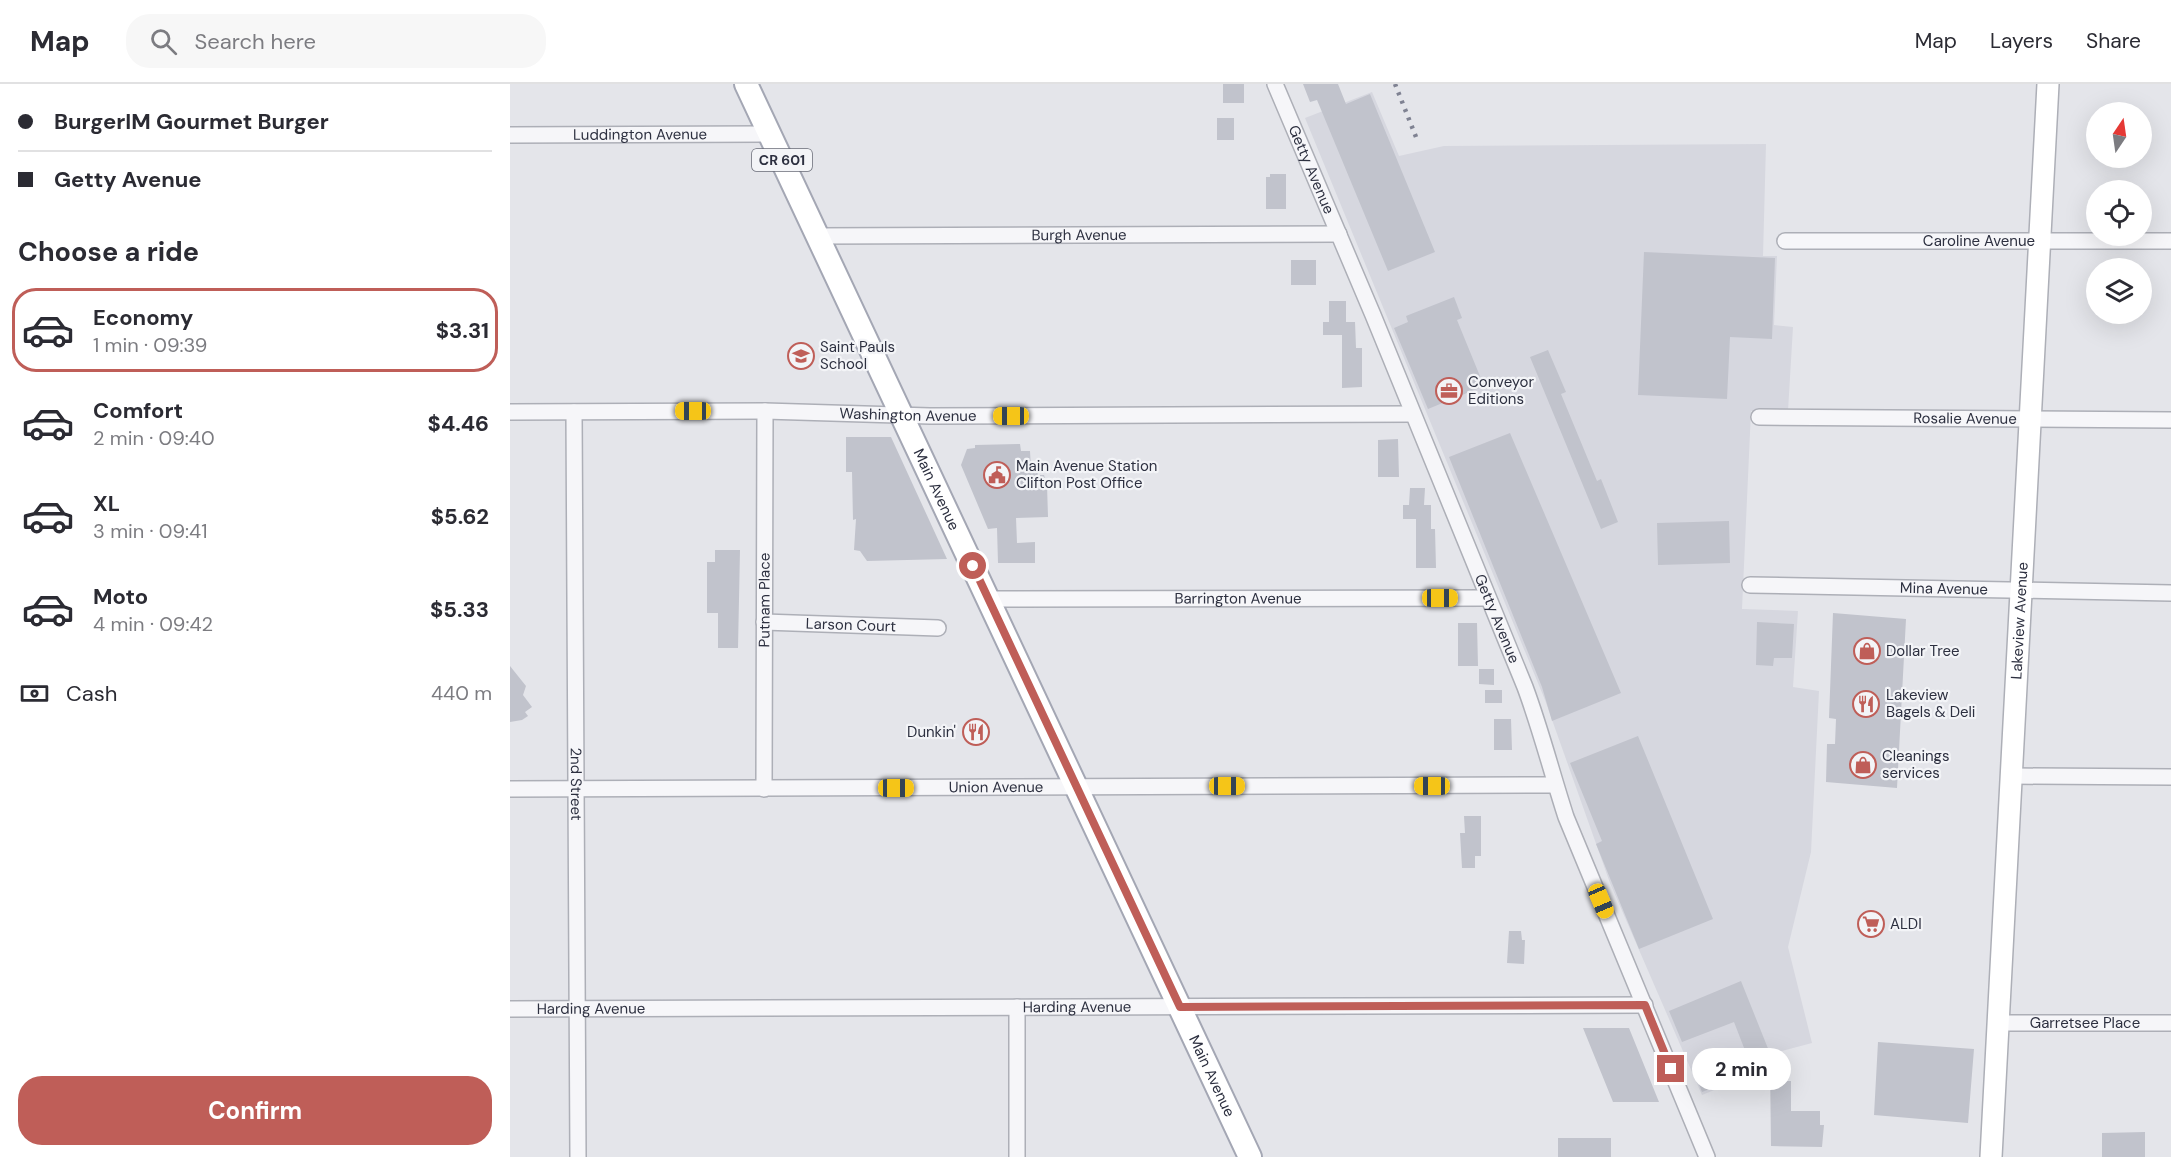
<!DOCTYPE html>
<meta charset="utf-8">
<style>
body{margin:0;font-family:"DM Sans",sans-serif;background:#f7f7f7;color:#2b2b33;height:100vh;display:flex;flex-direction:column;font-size:22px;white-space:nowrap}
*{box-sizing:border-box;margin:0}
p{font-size:20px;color:#7c7c81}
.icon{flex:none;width:33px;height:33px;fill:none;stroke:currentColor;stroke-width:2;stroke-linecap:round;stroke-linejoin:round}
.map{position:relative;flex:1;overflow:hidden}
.panel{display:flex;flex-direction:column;background:#fff;width:510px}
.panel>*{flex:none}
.hud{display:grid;align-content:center;height:132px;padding:0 18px;background:#fff}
.needle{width:39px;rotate:13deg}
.fabs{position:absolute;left:1576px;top:18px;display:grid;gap:12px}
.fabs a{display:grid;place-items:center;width:66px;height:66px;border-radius:50%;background:#fff;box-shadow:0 6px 24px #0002;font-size:30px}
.end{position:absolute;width:27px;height:27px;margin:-14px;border:8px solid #bf5e58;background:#fff;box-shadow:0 0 0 3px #fff}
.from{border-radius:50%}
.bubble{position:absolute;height:42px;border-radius:21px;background:#fff;box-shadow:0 6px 24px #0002;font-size:20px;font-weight:700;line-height:42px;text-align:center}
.car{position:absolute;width:18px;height:36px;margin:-18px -9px;border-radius:8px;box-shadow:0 0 4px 2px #0007;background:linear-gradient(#f5c518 24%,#345 0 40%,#f5c518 0 76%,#345 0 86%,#f5c518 0)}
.hud b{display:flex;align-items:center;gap:21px;height:57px;font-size:22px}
.hud b+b{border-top:2px solid #e1e1e2}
.hud i{width:15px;height:15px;background:#2b2b33}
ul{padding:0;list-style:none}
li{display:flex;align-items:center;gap:18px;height:84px;margin:0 12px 9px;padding:0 6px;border:3px solid transparent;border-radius:24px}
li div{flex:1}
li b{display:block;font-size:22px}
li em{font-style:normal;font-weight:700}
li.selected{border-color:#bf5e58}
li>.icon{width:54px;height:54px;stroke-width:1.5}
h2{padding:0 18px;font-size:27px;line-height:72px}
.pay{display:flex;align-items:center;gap:15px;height:66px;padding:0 18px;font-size:22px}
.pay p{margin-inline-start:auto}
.action{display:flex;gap:12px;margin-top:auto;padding:12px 18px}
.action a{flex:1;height:69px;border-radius:24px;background:#bf5e58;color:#fff;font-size:24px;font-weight:700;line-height:69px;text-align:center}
header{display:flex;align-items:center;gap:36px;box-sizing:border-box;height:84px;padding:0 30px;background:#fff;border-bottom:2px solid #e1e1e2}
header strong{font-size:28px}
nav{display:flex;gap:33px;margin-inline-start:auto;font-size:21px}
.search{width:420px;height:54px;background:#f7f7f7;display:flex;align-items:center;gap:15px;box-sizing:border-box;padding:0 21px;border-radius:24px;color:#7c7c81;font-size:22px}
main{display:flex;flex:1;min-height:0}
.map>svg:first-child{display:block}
</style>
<header>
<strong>Map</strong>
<div class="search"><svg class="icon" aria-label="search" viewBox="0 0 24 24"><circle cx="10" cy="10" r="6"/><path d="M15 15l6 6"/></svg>Search here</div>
<nav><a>Map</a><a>Layers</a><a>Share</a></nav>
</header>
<main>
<section class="panel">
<div class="hud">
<b><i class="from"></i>BurgerIM Gourmet Burger</b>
<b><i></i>Getty Avenue</b>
</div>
<h2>Choose a ride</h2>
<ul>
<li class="selected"><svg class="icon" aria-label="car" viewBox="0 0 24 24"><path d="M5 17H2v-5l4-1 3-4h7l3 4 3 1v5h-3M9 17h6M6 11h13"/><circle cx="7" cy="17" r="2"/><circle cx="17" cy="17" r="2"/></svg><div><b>Economy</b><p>1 min · 09:39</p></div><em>$3.31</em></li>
<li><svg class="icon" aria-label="car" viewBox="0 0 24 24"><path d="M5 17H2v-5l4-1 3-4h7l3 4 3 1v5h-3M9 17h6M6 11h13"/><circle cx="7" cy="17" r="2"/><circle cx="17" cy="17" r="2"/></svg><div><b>Comfort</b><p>2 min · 09:40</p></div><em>$4.46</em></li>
<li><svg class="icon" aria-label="car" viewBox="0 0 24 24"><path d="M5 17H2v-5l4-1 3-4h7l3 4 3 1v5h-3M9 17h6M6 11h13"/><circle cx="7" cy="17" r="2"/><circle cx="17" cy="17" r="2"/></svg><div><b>XL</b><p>3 min · 09:41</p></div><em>$5.62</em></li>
<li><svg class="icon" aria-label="car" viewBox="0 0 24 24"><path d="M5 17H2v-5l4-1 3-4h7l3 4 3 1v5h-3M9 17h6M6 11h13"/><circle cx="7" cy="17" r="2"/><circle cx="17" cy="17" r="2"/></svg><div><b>Moto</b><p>4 min · 09:42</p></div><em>$5.33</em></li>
</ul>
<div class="pay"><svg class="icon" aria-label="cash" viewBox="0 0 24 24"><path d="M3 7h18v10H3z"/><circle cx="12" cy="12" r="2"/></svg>Cash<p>440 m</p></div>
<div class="action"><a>Confirm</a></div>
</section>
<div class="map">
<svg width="1661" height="1073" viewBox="0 0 1661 1073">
<rect width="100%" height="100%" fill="#e4e5ea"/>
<!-- built -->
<path fill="#d6d7df" d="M862 8 889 72 934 62 1256 60 1253 172H1267L1264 241 1283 243 1278 327H1241L1232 525 1288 527 1283 603 1309 607 1301 768 1278 863 1302 959 1264 969 1266 981 1192 1011 1100 799 1035 616 795 34Z"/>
<!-- building -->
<path fill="#c1c3cc" d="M713 0H734V19H713Z
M793 0H828L836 20 860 10 925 168 878 187 807 16 800 18Z
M707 34H724V56H707Z
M760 90H776V125H756V93H760Z
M1134 168 1265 174 1262 255 1220 253 1217 315 1128 311Z
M781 176H806V201H781Z
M944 213 952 234 947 236 974 302 918 325 884 244 898 238 896 232Z
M819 217H836V238H845L846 264H852V303L832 304V251H813V238H819Z
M1038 266 1056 308 1051 310 1087 397 1091 395 1108 438 1091 445 1020 273Z
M1000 349 1111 609 1042 637 1032 603 939 373Z
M336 353H381L437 475 357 477 350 467 344 466 346 435 343 436 342 388H336Z
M888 355 889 393H868V356Z
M510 360 511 367H520L521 385H527L528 391H534L537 401 538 433 506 434 507 459 525 458V479H488L487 444 478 445 451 381 457 365 465 364V361Z
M900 404H915L914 421H921V445H925L926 484H906V435H893V421H899Z
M1219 437 1220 479 1148 481 1147 439Z
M205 466H230L228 564H208V529H197V478H205Z
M1323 529 1396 535 1387 704 1316 698 1317 660H1325L1326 635 1319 634Z
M1247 538 1284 540 1282 574H1264L1263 582 1246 581Z
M948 539H967L968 582H948Z
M0 582 16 602 13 611 22 623 15 628 18 632 12 636 0 638Z
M969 585H984V601L969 600Z
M975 606H992V619H975Z
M984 635H1001L1002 666H984Z
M1128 652 1203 835 1129 865 1086 760 1092 757 1060 679Z
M954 732H971V772H965V784H952L950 749H955Z
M999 847H1011L1012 856H1015L1014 880 997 879Z
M1231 897 1271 997H1281V1027H1310V1041H1314L1312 1063 1261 1062 1260 981 1192 1008 1185 990 1236 969 1224 938 1172 958 1159 927Z
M1073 944H1119L1149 1018H1103Z
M1368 958 1464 965 1458 1039 1364 1031Z
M1635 1048V1073H1592V1049Z
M1048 1054H1101V1073H1048Z"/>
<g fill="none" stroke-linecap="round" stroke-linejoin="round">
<defs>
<g id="minor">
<path id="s1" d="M765 0 863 231 1015 603C1031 646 1042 690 1056 733L1197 1073"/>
<path id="s2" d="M0 51 260 50"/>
<path id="s3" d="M308 152 829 150"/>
<path id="s4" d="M1275 157H1661"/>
<path id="s5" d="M0 328 255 327 420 332 903 330"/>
<path id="s6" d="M64 328 68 1073"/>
<path id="s7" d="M1249 333 1661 336"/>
<path id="s8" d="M1240 501 1661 509"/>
<path id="s9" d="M478 515 977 514"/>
<path id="s10" d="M254 538 428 544"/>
<path d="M1503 692 1661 693"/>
<path id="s11" d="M0 705 1045 701"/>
<path id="s12" d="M254 705 255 327"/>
<path d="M507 923V1073"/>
<path id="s13" d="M0 925 1135 921"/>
<path id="s14" d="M1488 939H1661"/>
</g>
<g id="secondary">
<path id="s15" d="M1481 1073 1538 0"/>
</g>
<g id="primary">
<path id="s16" d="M236 0 740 1073"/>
</g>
</defs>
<!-- minor casing -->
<use href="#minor" stroke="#adafb7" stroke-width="18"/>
<!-- secondary casing -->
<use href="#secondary" stroke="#adafb7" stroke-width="24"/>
<!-- primary casing -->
<use href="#primary" stroke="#a4a7b4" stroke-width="26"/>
<!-- minor -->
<use href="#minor" stroke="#f6f6f9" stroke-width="15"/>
<!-- secondary -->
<use href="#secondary" stroke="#fff" stroke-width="21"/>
<!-- primary -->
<use href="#primary" stroke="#fff" stroke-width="22"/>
<!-- rail -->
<path stroke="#7f8292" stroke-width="4.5" stroke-dasharray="3 6" stroke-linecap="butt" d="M885 0 906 53"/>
</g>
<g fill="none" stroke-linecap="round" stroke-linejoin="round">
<!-- route -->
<path stroke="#bf5e58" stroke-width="8" d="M463 482 670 923 1135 921 1161 985"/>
</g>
<!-- icons -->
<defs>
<symbol id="school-ring" viewBox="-11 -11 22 22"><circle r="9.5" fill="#f3f4f7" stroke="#bf5e58" stroke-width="1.5"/><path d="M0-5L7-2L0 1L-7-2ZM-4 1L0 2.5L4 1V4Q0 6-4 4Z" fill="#bf5e58"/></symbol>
<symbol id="office-ring" viewBox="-11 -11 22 22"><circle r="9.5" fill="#f3f4f7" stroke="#bf5e58" stroke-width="1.5"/><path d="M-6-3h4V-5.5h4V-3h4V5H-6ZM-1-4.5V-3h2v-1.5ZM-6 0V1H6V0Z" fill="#bf5e58"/></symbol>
<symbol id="civic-ring" viewBox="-11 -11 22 22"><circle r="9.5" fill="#f3f4f7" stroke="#bf5e58" stroke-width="1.5"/><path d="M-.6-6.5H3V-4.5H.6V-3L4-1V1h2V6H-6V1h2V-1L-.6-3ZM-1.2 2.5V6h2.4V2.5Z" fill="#bf5e58"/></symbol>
<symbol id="shop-ring" viewBox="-11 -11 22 22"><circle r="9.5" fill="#f3f4f7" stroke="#bf5e58" stroke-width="1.5"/><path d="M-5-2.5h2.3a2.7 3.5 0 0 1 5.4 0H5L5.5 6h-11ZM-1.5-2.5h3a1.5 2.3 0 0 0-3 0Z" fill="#bf5e58"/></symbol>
<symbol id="restaurant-ring" viewBox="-11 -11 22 22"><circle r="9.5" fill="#f3f4f7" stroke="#bf5e58" stroke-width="1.5"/><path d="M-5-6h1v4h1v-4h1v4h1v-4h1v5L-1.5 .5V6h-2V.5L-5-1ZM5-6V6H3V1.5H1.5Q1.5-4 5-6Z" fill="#bf5e58"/></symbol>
<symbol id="supermarket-ring" viewBox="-11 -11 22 22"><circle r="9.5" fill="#f3f4f7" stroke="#bf5e58" stroke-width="1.5"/><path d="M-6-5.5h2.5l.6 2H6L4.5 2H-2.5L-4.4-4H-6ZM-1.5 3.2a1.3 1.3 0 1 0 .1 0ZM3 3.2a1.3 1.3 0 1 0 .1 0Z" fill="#bf5e58"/></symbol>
</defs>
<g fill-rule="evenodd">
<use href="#school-ring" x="276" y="257" width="30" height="30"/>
<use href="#office-ring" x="924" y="292" width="30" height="30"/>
<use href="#civic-ring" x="472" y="376" width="30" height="30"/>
<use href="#shop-ring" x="1342" y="552" width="30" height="30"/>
<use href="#restaurant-ring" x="1341" y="605" width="30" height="30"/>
<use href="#restaurant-ring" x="451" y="633" width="30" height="30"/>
<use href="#shop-ring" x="1338" y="666" width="30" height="30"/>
<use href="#supermarket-ring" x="1346" y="825" width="30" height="30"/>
</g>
<g text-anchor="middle" stroke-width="4.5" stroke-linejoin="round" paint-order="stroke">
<!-- shield labels -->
<rect fill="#f3f4f7" stroke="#686b77" stroke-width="1.5" x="242" y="65" width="60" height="22" rx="4.5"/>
<g font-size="14" font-weight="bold" fill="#2d3040">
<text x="272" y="81">CR 601</text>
</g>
<!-- street labels -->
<g font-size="15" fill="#2d3040" stroke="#f3f4f7">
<text dy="5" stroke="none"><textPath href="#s2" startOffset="130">Luddington Avenue</textPath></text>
<text dy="5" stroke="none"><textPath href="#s1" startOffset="93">Getty Avenue</textPath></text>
<text dy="5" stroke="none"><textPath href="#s3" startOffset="261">Burgh Avenue</textPath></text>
<text dy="5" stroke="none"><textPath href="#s4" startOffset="194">Caroline Avenue</textPath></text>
<text dy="5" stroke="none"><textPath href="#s5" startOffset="398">Washington Avenue</textPath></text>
<text dy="5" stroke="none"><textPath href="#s7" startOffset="206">Rosalie Avenue</textPath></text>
<text dy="5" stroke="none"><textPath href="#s16" startOffset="448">Main Avenue</textPath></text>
<text dy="5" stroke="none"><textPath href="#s8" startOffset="194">Mina Avenue</textPath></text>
<text dy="5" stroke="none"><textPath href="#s9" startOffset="250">Barrington Avenue</textPath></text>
<text dy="5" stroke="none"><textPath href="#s12" startOffset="189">Putnam Place</textPath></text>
<text dy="5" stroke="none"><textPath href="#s1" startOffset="579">Getty Avenue</textPath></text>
<text dy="5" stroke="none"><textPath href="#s15" startOffset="537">Lakeview Avenue</textPath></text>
<text dy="5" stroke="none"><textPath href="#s10" startOffset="87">Larson Court</textPath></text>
<text dy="5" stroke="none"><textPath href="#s6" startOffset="372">2nd Street</textPath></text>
<text dy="5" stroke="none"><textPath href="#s11" startOffset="486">Union Avenue</textPath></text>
<text dy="5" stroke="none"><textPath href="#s13" startOffset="567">Harding Avenue</textPath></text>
<text dy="5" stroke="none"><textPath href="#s13" startOffset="81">Harding Avenue</textPath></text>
<text dy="5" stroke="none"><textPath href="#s14" startOffset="87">Garretsee Place</textPath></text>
<text dy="5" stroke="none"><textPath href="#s16" startOffset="1096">Main Avenue</textPath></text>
</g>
<!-- poi labels -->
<g font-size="15" fill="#2d3040" stroke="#f3f4f7" text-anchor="start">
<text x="310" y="268">Saint Pauls<tspan x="310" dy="17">School</tspan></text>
<text x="958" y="303">Conveyor<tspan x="958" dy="17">Editions</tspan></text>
<text x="506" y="387">Main Avenue Station<tspan x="506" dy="17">Clifton Post Office</tspan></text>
<text x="1376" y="572">Dollar Tree</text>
<text x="1376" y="616">Lakeview<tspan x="1376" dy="17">Bagels &amp; Deli</tspan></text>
<text x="446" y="653" text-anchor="end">Dunkin'</text>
<text x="1372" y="677">Cleanings<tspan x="1372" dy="17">services</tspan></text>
<text x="1380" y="845">ALDI</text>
</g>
</g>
</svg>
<div class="fabs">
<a><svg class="needle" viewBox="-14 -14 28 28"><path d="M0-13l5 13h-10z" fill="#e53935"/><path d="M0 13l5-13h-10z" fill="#7c7c81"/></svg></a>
<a><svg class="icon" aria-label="locate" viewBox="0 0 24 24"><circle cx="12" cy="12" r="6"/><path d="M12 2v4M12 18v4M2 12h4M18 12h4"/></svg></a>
<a><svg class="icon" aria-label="layers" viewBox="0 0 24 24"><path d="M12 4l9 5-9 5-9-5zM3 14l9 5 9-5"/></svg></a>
</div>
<i class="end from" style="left:463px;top:482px"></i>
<i class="end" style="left:1161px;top:985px"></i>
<div class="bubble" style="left:1182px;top:964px;width:99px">2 min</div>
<i class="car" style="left:183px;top:327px;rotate:270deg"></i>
<i class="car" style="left:501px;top:332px;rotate:270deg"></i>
<i class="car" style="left:930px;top:514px;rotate:90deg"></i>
<i class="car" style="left:717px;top:702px;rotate:90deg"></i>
<i class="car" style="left:922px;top:702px;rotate:270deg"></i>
<i class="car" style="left:386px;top:704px;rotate:90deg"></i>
<i class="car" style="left:1091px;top:817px;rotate:157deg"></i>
</div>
</main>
